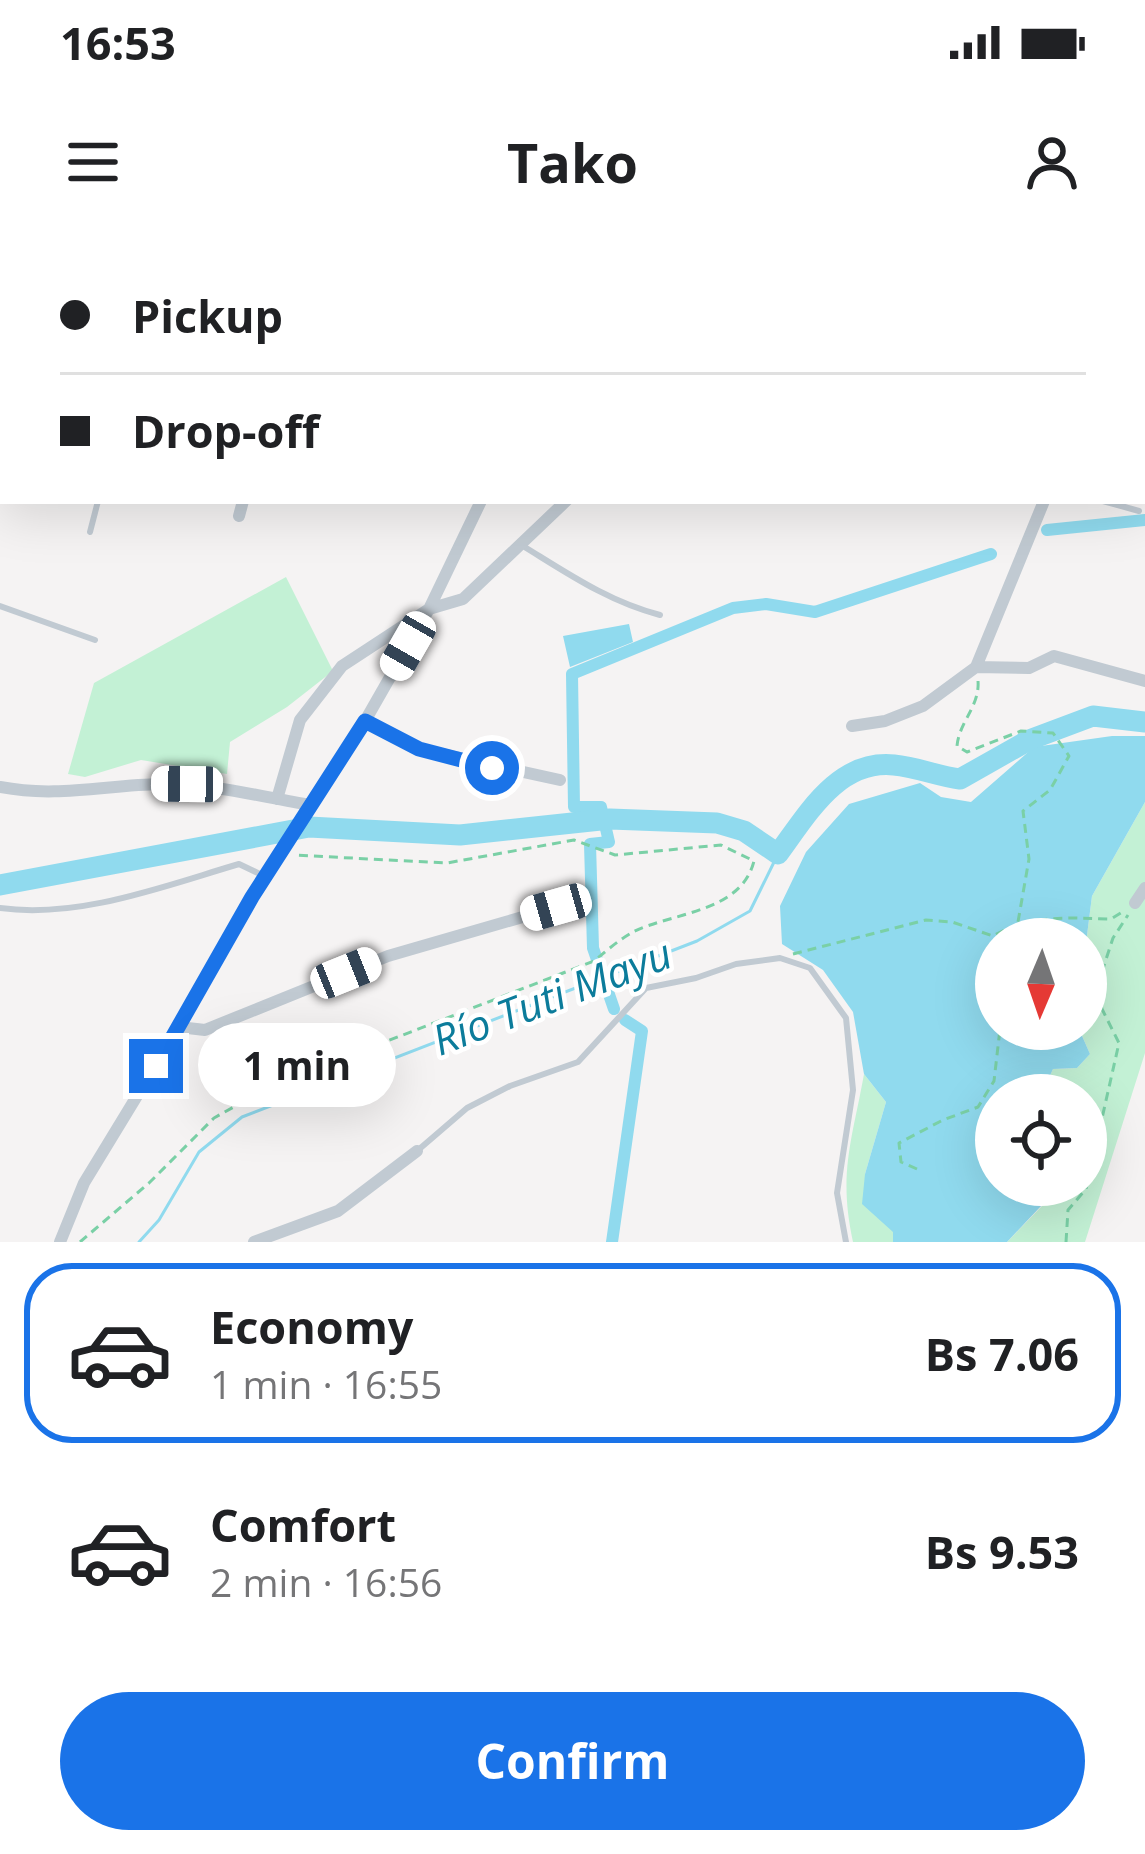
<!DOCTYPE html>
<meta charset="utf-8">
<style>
body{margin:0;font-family:"Open Sans",sans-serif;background:#f2f2f2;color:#202124;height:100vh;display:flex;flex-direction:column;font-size:45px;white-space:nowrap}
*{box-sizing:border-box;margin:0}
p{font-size:39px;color:#757577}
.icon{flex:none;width:66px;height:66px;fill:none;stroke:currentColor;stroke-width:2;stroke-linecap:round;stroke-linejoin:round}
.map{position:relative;height:1002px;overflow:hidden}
.panel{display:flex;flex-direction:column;background:#fff;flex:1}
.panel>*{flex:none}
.top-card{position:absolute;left:0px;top:0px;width:1146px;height:264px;box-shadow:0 12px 48px #0002;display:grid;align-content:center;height:264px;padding:0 60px;background:#fff}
.needle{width:78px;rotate:182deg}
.controls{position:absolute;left:975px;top:678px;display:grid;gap:24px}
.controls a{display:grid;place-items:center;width:132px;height:132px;border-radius:50%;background:#fff;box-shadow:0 12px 48px #0002;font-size:60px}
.end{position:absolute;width:54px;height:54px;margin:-27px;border:15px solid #1a73e8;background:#fff;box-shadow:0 0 0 6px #fff}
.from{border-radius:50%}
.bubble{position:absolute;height:84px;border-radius:42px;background:#fff;box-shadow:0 12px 48px #0002;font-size:39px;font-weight:700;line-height:84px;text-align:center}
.car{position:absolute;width:36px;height:72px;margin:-36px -18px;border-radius:15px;box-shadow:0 0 9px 3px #0007;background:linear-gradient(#fff 24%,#345 0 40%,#fff 0 76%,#345 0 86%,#fff 0)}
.top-card b{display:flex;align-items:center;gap:42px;height:114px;font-size:45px}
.top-card b+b{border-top:3px solid #e0e0e0}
.top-card i{width:30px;height:30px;background:#202124}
ul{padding:21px 0 0;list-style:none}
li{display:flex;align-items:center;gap:36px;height:180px;margin:0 24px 18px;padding:0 36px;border:6px solid transparent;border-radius:48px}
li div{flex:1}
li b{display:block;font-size:45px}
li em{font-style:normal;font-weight:700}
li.active{border-color:#1a73e8}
li>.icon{width:108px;height:108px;stroke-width:1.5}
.button{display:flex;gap:24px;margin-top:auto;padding:24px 60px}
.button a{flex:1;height:138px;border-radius:72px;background:#1a73e8;color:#fff;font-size:48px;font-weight:700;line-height:138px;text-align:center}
.status{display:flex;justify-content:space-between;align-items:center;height:84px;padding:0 60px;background:#fff;direction:ltr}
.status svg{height:33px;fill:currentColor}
header{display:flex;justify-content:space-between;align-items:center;height:156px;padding:0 60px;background:#fff;font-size:54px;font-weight:700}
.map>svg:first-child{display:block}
</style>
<div class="status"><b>16:53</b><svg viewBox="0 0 49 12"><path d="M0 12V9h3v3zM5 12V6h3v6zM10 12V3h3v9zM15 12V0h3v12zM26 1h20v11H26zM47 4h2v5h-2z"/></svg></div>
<header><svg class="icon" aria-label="menu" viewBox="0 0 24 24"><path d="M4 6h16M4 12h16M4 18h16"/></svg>Tako<svg class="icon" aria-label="person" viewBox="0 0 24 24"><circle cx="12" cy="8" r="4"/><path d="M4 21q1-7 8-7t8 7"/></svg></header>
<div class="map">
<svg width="1145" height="1002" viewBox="0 0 1145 1002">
<rect width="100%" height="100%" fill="#f5f3f3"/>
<!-- green -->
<path fill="#c3f1d5" d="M286 337 333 431 287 467 230 502 227 534 141 520 85 537 68 534 94 443Z
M1145 562V813L1085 1002H1007L1042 966 1033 945H1086V855H1041L1053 829 1077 828 1090 814 1079 789H1086V703L1092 656Z
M864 834 886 862 865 934 894 992 893 1002H853C838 933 852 901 864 834Z"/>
<!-- water -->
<path fill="#90daee" d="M629 384 633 402 570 427 563 396Z
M1112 496H1145V562L1092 656 1086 703V699H996V789H1079L1090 814 1077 828 1053 829 1041 855H996V945H1033L1042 965 1007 1002H893V992L862 964 865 934 886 862 864 834 853 772 823 730 782 704 780 666 806 612 849 564 920 543 941 557 971 562 1034 507Z"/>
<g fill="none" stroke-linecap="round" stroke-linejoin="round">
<!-- stream -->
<path stroke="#90daee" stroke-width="3" d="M139 1002 159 980 199 912 242 877 697 701 750 671 778 614"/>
<!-- canal -->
<path stroke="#90daee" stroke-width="12" d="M1047 290 1145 280
M614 769 593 708 590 604 609 602 601 567H574L572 434 733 368 766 364 815 372 991 314
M612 1002 642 791 625 780"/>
<!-- river -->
<path stroke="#90daee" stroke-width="21" d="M0 645 309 587 460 595 610 579 717 583 744 591 778 614C807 575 838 519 894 525 916 527 938 536 960 539L1029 500 1093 476 1145 482"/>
<!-- path -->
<path stroke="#7ad0a6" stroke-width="3" stroke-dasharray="9 6" stroke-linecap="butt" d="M507 3 508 0
M978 441C980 466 959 482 957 506L967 512 1021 491 1053 493 1069 516 1050 550 1023 571 1029 619 1015 699
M793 714 926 680 952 682 993 696C1032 674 1068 678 1111 679L1124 671
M917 929 901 922 899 903 943 880 978 867 994 841 1000 789
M80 1002 149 943 214 878 271 846 594 721C606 711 620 699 633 692 673 672 741 673 754 621L721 605 615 615 574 600 447 623 293 615
M1066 1002 1068 970 1086 949 1119 803 1102 769 1098 744 1113 698 1128 675"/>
<!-- service -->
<path stroke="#c1cad2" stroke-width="6" d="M1103 261 1139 271
M90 292 98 261
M523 306C567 333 609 362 660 375
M0 366 95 400
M0 668C79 679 164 646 239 624L262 635
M417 911 467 868 510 846 578 822 646 748 696 738 736 724 780 718 810 728 846 778 853 850 837 953 846 1002"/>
<!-- minor -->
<path stroke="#c1cad2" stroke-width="12" d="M1136 0V3
M9 3 10 0
M277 3 278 0
M588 3 589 0
M678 3V0
M1143 8H1145
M0 28 3 20
M0 54 3 55
M239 276 243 261
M976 427 1044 261
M365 481 419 509 560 540
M852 486 885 481 923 466 976 427 1029 428 1054 416 1145 441
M0 547C56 558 106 545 161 544 211 543 261 557 311 565
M277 559 300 480 342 426 429 369 463 359 566 261
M1135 663 1145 648
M179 787 205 790 388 716 557 667
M60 1002 84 943 179 787 252 657 365 481 429 369 481 261
M254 1002 338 971 417 911"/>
<!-- trunk -->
<path stroke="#9fb4c9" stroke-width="21" d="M706 3 722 0
M804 3 821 0
M0 210 3 208
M0 230 3 229"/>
</g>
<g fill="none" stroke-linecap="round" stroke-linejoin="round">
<!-- route -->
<path stroke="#1a73e8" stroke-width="15" d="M156 826 252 657 365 481 419 509 492 528"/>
</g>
<g text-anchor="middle" stroke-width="9" stroke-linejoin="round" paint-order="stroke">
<!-- water labels -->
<g font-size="42" font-style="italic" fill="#0c7c9b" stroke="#fff">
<text transform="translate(552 757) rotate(-21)" y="15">Río Tuti Mayu</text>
</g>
</g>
</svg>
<div class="controls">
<a><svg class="needle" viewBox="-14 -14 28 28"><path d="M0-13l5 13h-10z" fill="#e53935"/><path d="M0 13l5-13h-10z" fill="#757577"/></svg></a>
<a><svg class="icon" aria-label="locate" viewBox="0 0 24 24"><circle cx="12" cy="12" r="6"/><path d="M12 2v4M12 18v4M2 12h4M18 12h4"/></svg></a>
</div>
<i class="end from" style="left:492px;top:528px"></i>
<i class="end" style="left:156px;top:826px"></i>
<div class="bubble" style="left:198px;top:783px;width:198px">1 min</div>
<i class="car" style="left:408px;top:406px;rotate:210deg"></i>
<i class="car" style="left:187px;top:544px;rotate:271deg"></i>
<i class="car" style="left:556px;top:667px;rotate:254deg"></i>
<i class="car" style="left:346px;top:733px;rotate:68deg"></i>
<div class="top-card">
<b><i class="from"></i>Pickup</b>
<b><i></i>Drop-off</b>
</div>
</div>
<section class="panel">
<ul>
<li class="active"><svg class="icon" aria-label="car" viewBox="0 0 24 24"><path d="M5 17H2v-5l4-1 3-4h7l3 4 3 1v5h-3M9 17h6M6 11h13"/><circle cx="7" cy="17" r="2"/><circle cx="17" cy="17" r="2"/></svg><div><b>Economy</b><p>1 min · 16:55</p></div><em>Bs 7.06</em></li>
<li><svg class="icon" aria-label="car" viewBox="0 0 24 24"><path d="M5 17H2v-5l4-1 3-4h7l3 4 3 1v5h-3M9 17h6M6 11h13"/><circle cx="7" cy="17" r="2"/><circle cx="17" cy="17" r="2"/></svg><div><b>Comfort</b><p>2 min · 16:56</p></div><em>Bs 9.53</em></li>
</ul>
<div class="button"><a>Confirm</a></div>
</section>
